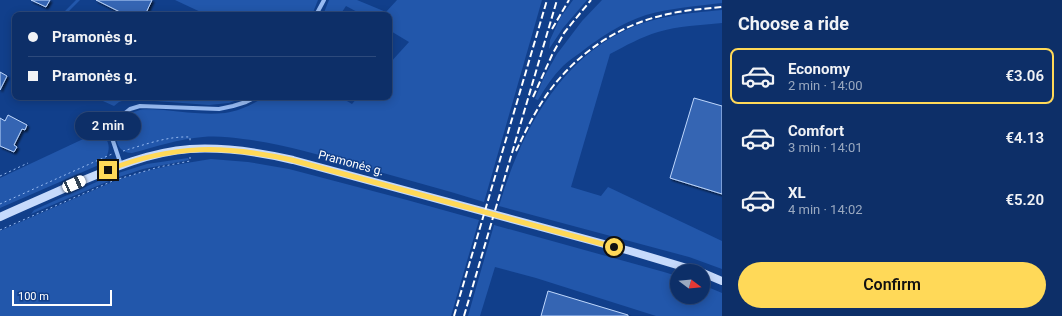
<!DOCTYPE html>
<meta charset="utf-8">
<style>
body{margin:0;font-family:Roboto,sans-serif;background:#1b3b71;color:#f1f3f6;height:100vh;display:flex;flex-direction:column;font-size:15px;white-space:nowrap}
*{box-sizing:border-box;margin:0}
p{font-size:13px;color:#9aa9c0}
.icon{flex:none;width:22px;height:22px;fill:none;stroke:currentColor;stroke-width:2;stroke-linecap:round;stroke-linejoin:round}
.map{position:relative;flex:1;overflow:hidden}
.details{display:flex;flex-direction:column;background:#0d2f68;width:340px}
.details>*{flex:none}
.banner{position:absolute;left:12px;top:12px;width:380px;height:88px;border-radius:8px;box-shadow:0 2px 10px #0003,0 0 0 1px #2d4a7c;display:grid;align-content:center;height:88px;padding:0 16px;background:#0d2f68}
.needle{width:26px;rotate:106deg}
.tools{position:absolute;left:670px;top:264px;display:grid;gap:8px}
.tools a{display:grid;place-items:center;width:40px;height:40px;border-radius:50%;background:#0d2f68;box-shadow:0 2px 10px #0003,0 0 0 1px #2d4a7c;font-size:20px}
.scale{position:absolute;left:12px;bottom:10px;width:100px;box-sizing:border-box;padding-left:4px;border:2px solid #fff;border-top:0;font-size:11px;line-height:14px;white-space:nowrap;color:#fff;-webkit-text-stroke:3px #113f8b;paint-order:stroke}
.end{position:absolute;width:18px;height:18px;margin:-9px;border:5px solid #ffd958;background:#111;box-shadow:0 0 0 2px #111}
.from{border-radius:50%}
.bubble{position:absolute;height:28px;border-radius:14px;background:#0d2f68;box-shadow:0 2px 10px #0003,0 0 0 1px #2d4a7c;font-size:13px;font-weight:600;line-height:28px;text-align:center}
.car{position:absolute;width:12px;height:24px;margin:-12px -6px;border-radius:5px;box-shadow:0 0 3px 1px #0007;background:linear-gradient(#fff 24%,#345 0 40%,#fff 0 76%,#345 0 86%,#fff 0)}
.banner b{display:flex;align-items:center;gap:14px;height:38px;font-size:15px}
.banner b+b{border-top:1px solid #2d4a7c}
.banner i{width:10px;height:10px;background:#f1f3f6}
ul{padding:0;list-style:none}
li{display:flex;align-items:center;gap:12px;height:56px;margin:0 8px 6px;padding:0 8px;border:2px solid transparent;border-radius:8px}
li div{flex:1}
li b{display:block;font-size:15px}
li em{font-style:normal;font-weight:600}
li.active{border-color:#ffd958}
li>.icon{width:36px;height:36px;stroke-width:1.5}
h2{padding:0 16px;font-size:18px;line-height:48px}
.action{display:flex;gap:8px;margin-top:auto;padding:8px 16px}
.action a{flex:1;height:46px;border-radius:24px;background:#ffd958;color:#111;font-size:16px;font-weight:600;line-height:46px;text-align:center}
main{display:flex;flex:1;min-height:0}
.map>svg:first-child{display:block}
</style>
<main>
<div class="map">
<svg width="722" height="316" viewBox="0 0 722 316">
<defs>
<filter id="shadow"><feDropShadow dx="2" dy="2" stdDeviation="1" flood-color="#0009"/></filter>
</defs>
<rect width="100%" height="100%" fill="#113f8b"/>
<!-- green -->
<path fill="#2257ab" d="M76 0H80L65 15H61Z
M175 0H318L312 15H207Z
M329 0H357L386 12 397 0H542L484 202C440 188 396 177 352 164 316 154 280 143 243 139 230 137 216 136 203 137 179 139 155 147 132 153 117 153 113 138 119 126 122 119 128 113 137 111 145 108 155 110 164 110 184 112 205 115 225 113 240 111 253 104 265 97H340L352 104 358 97H389V64L409 42 389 30V15H363L346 6 340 15H323Z
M573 0H587L563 28 549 49 550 40 560 18Z
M602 0H722V3C697 6 671 8 646 15 622 23 600 37 580 53 574 57 568 61 563 66 553 76 545 88 538 100L535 99 544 77 557 54 582 21Z
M722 10V23C701 25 678 26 658 32 641 37 625 46 610 54L571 187 601 196 608 187 722 241V269L689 257 499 206C519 138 555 65 622 32 653 16 688 13 722 10Z
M94 97H245L229 103 209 105 128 99 119 102 114 106Z
M96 133C112 136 112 154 101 164L0 208V178Z
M188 158 189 160 143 169 116 178 31 214 34 210 112 175 147 164Z
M211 159 248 162 289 169 407 200 479 220 451 316H0V231L117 180 146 171 168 166Z
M494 225 664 272 677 276V297H703V285L722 293V316H656L536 278 495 267 480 316H468Z"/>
<!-- building -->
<path fill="#3465b3" stroke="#bed7fd" filter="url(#shadow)" d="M31 0H50L46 7Z
M96 0H152L145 15H126Z
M0 72 7 76 0 90Z
M694 98 722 106V194L670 178Z
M8 115 27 125 25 130 22 129 14 145 17 147 14 152 0 146V118L5 121Z
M548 291 628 315V316H541Z"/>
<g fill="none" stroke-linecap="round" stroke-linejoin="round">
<!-- path -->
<path stroke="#98bbf2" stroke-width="1" stroke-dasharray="2 3" stroke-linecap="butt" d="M123 151C144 145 167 136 190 137V141
M0 176 28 163
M0 204 112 154
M0 230 115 180 159 167 190 161V157"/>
<!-- street -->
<path stroke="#98bbf2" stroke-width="4" d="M316 15 324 0
M121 165 112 138 114 127 120 117 130 109 140 106 219 109 233 106 246 102 256 97"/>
<!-- secondary -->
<path stroke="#c6dafc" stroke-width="8" d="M0 217C24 206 48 196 72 185 110 169 149 152 190 149 225 147 259 152 293 160L630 251 697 271
M703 273 722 281"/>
<!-- rail -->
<path stroke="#fff" stroke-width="2" stroke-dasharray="7 3" stroke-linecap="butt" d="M552 29 569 0
M533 97 552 55 564 33 591 0
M516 151C527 128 538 105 554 85 583 49 622 24 668 14 685 10 704 9 722 7
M454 316 547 0
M464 316 557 0"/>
</g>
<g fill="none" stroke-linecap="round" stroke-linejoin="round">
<!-- route -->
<path stroke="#ffd958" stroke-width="5" d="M108 170C174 144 225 145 292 160L614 247"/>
</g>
<g text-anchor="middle" stroke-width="3" stroke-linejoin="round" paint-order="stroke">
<!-- street labels -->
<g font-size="12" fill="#fff" stroke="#113f8b">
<text transform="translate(351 163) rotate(15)" y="4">Pramonės g.</text>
</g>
</g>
</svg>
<div class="tools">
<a><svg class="needle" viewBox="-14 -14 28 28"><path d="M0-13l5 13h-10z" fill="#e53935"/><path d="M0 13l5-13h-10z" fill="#9aa9c0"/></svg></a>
</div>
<div class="scale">100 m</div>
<i class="end from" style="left:614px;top:247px"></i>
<i class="end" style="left:108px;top:170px"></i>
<div class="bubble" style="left:75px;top:112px;width:66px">2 min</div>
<i class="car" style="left:74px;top:184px;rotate:66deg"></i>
<div class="banner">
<b><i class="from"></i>Pramonės g.</b>
<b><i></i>Pramonės g.</b>
</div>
</div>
<section class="details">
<h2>Choose a ride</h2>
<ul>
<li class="active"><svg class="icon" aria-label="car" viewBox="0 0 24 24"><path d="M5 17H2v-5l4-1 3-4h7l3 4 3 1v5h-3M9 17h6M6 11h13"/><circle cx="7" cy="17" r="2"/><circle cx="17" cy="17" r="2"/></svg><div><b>Economy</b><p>2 min · 14:00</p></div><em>€3.06</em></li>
<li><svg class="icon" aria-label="car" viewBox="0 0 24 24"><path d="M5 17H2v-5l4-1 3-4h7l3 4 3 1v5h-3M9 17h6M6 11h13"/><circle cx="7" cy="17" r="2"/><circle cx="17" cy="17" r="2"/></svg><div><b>Comfort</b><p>3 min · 14:01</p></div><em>€4.13</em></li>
<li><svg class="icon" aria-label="car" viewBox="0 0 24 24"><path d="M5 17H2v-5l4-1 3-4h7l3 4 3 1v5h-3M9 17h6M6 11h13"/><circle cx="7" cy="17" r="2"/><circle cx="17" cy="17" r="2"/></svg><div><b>XL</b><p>4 min · 14:02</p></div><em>€5.20</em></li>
</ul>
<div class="action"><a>Confirm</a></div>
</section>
</main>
